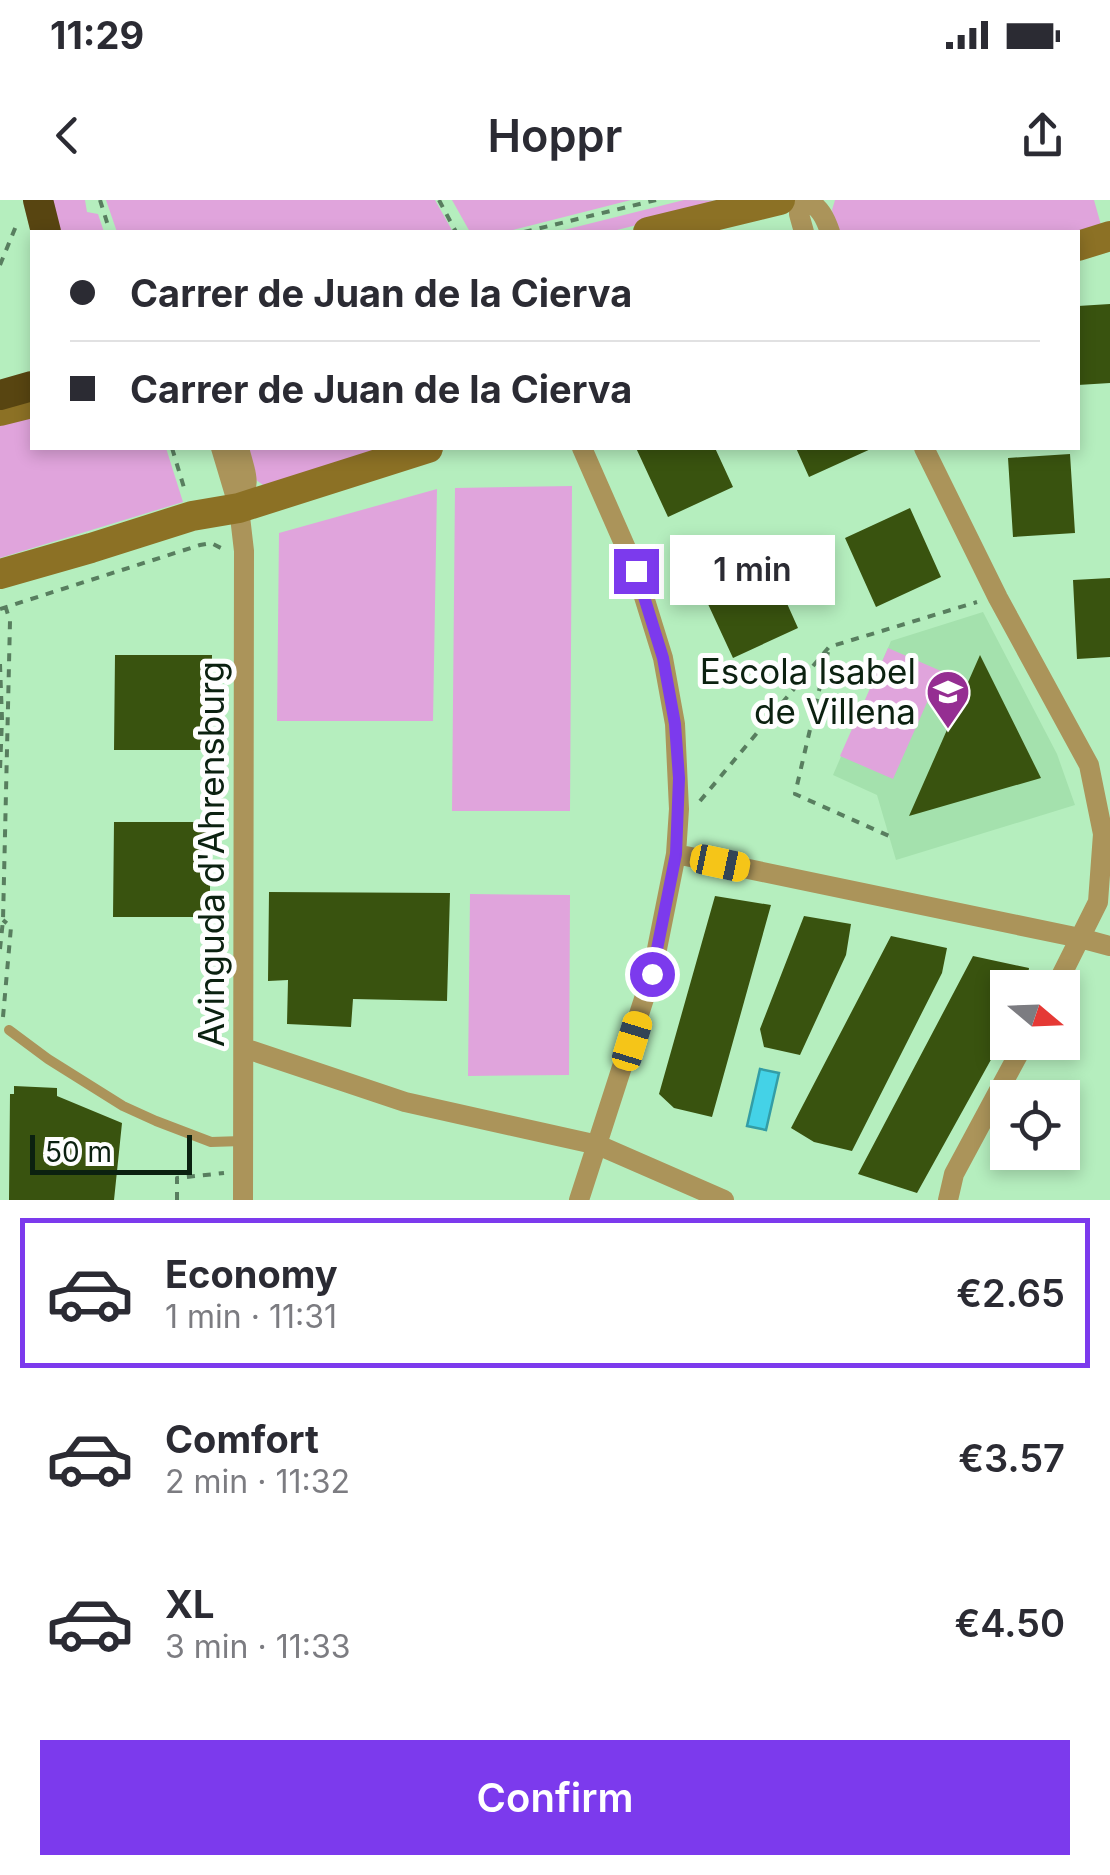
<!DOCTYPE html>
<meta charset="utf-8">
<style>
body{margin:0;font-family:Inter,sans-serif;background:#f2f2f3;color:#2b2b33;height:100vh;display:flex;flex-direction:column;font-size:38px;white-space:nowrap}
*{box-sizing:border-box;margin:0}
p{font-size:32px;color:#7c7c81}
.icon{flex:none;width:55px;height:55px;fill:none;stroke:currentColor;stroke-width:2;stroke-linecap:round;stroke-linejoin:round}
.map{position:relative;height:1000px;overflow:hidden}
.panel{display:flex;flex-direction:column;background:#fff;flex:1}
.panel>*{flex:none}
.top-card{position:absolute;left:30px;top:30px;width:1050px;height:220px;border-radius:0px;box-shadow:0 5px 15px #0003;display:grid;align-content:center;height:220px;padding:0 40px;background:#fff}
.needle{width:65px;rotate:109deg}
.controls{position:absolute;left:990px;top:770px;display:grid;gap:20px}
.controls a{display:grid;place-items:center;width:90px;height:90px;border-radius:0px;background:#fff;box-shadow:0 5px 15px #0003;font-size:50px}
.scale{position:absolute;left:30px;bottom:25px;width:162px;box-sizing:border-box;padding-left:10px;border:5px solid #0b2110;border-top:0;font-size:28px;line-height:35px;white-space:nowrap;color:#0b2110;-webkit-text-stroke:8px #fefefe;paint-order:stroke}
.end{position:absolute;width:45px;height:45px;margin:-22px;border:12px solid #7c3aed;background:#fff;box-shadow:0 0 0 5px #fff}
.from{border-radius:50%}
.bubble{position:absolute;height:70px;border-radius:0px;background:#fff;box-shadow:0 5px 15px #0003;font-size:32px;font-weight:600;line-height:70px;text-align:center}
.car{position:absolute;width:30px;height:60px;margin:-30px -15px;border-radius:12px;box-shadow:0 0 8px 2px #0007;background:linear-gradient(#f5c518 24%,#345 0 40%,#f5c518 0 76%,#345 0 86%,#f5c518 0)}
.top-card b{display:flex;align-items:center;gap:35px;height:95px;font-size:38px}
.top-card b+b{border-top:2px solid #e1e1e2}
.top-card i{width:25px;height:25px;background:#2b2b33}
ul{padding:18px 0 0;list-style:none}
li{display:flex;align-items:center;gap:30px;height:150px;margin:0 20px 15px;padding:0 20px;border:5px solid transparent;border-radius:0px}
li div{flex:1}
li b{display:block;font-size:38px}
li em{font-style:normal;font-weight:600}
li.on{border-color:#7c3aed}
li>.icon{width:90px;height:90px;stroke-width:1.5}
.primary-button{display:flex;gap:20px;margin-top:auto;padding:20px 40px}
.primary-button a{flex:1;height:115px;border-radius:0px;background:#7c3aed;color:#fff;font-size:40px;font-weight:600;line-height:115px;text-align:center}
.status{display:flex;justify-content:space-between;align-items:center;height:70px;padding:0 50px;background:#fff;direction:ltr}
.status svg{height:28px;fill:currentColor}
header{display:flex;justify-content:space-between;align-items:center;height:130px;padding:0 40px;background:#fff;font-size:45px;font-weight:600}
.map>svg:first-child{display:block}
</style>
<div class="status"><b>11:29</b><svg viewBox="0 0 49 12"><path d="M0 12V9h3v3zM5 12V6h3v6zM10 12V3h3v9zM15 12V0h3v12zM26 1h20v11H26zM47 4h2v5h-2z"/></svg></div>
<header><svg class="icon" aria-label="back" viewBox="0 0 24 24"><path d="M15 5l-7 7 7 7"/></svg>Hoppr<svg class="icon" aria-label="share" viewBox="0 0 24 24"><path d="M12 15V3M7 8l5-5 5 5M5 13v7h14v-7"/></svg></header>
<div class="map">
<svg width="1110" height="1000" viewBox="0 0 1110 1000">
<rect width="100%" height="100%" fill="#b5eebe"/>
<!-- built -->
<path fill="#a4e1ad" d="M983 412 1057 554 1075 605 896 660 877 595 833 575 891 441Z"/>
<!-- green -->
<path fill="#e0a4dc" d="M49 0H85L87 12 98 14 104 32H57Z
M106 0H435L453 32H117Z
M452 0H631L505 32H470Z
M684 0 733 1 609 32H556Z
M835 0H1094L1103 32H838L832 10Z
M32 212V248H166L183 302 0 358V220Z
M246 248H401L263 285 256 280Z
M572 286 570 611H452L455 288Z
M437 289 433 521H277L279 333Z
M888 448 941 471 893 579 840 556Z
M470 694 570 695 569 875 468 876Z"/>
<!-- water -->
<path fill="#44d2e7" stroke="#339da6" stroke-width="2.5" d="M760 869 779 873 766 930 747 926Z"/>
<!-- building -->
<path fill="#39530f" d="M1110 104V183L1078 185V106Z
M636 248H715L733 287 668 317Z
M796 248H873L809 277Z
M1070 254 1075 333 1013 337 1008 258Z
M910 308 941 377 876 407 845 338Z
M767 359 798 428 733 458 701 389Z
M1110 378V457L1077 459 1073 380Z
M115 455H212L211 550H114Z
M980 455 1041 578 909 616Z
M114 622H210V717H113Z
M269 692 450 693 447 801 353 799 351 827 287 824 288 780 268 781Z
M715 696 771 705 712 917 674 908 659 894Z
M804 716 851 724 846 755 800 855 764 847 760 829Z
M891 736 947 748 942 773 852 951 814 942 791 928Z
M973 756 1029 768 1026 788H1008V829L917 993 858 974Z
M14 886 57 888V896L122 923 114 1000H9L10 894H14Z"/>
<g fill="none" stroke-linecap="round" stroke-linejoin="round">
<!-- path -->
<path stroke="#587e5f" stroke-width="4" stroke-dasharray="8 8" stroke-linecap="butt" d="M100 0 110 32
M439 0 456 32
M524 32 656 0
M0 65 16 26
M172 248 185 291
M0 409 200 345 211 343 221 348
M828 452 795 594 889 636
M0 464 2 519 0 570
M700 601 829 447 977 402
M0 749 3 720 10 421 5 405
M3 817 11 727 3 720
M177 1000V978L224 973"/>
<!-- lane -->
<path stroke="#ab945a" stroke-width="10" d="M9 830 48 859 123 906 156 921 211 942 242 941"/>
<!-- street -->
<path stroke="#ab945a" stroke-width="20" d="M799 0V14L804 32
M807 0C820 8 825 17 830 32
M221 248 239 308 244 351 243 1000
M239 248C246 276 252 279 239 308
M924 248 998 398 1089 565 1103 634 1098 702 1055 788
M676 654 1080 738 1110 746
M244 848 405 902 598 945 724 1000
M579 1000 652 774 676 654 679 609 675 524 663 458 636 371 582 248
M948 1000 954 974 1025 842"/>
<!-- secondary -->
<path stroke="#8c7125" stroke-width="30" d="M648 32 780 0
M1078 46 1110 36
M0 211 32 203
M0 374 91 348 192 316 239 308 428 248"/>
<!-- highway -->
<path stroke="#584511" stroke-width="30" d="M38 0 46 32
M0 195 32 186"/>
</g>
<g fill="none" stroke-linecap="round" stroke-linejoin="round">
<!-- route -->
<path stroke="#7c3aed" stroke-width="12" d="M636 371 663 458 675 524 679 578 676 654 652 774"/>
</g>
<!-- icons -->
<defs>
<symbol id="school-pin" viewBox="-11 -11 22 30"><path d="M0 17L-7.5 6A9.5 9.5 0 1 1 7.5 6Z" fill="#952e92" stroke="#fefefe"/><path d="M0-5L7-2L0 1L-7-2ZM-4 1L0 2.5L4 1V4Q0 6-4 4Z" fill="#fff"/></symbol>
</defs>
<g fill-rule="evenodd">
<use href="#school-pin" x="923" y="467" width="50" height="68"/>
</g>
<g text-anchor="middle" stroke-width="10" stroke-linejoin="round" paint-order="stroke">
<!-- poi labels -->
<g font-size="35" fill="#0b2110" stroke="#fefefe" text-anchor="end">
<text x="916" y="484">Escola Isabel<tspan x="916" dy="40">de Villena</tspan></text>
</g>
<!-- street labels -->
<g font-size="35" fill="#0b2110" stroke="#fefefe">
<text transform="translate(212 654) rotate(-90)" y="12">Avinguda d'Ahrensburg</text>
</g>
</g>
</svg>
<div class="controls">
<a><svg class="needle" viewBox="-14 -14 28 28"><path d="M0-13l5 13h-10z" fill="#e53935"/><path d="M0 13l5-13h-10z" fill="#7c7c81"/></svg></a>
<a><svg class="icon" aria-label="locate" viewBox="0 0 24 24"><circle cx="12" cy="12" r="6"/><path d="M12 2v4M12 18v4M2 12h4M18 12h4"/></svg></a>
</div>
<div class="scale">50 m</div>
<i class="end from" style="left:652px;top:774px"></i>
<i class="end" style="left:636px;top:371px"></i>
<div class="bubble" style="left:670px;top:335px;width:165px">1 min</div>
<i class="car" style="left:720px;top:663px;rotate:102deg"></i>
<i class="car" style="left:632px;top:841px;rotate:17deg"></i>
<div class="top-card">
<b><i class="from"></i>Carrer de Juan de la Cierva</b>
<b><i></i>Carrer de Juan de la Cierva</b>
</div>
</div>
<section class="panel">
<ul>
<li class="on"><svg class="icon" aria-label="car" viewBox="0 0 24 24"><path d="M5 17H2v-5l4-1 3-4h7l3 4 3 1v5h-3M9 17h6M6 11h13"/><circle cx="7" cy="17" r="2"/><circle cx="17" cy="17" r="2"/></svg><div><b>Economy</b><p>1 min · 11:31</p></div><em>€2.65</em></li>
<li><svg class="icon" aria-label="car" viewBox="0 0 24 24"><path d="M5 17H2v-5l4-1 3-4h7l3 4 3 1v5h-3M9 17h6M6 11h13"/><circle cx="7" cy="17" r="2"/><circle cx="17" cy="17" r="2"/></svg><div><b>Comfort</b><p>2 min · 11:32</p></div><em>€3.57</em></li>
<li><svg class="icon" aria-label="car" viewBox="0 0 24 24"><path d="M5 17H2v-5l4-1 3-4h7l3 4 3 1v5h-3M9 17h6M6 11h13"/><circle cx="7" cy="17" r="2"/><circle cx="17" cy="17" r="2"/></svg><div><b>XL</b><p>3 min · 11:33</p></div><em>€4.50</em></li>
</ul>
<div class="primary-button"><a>Confirm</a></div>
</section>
